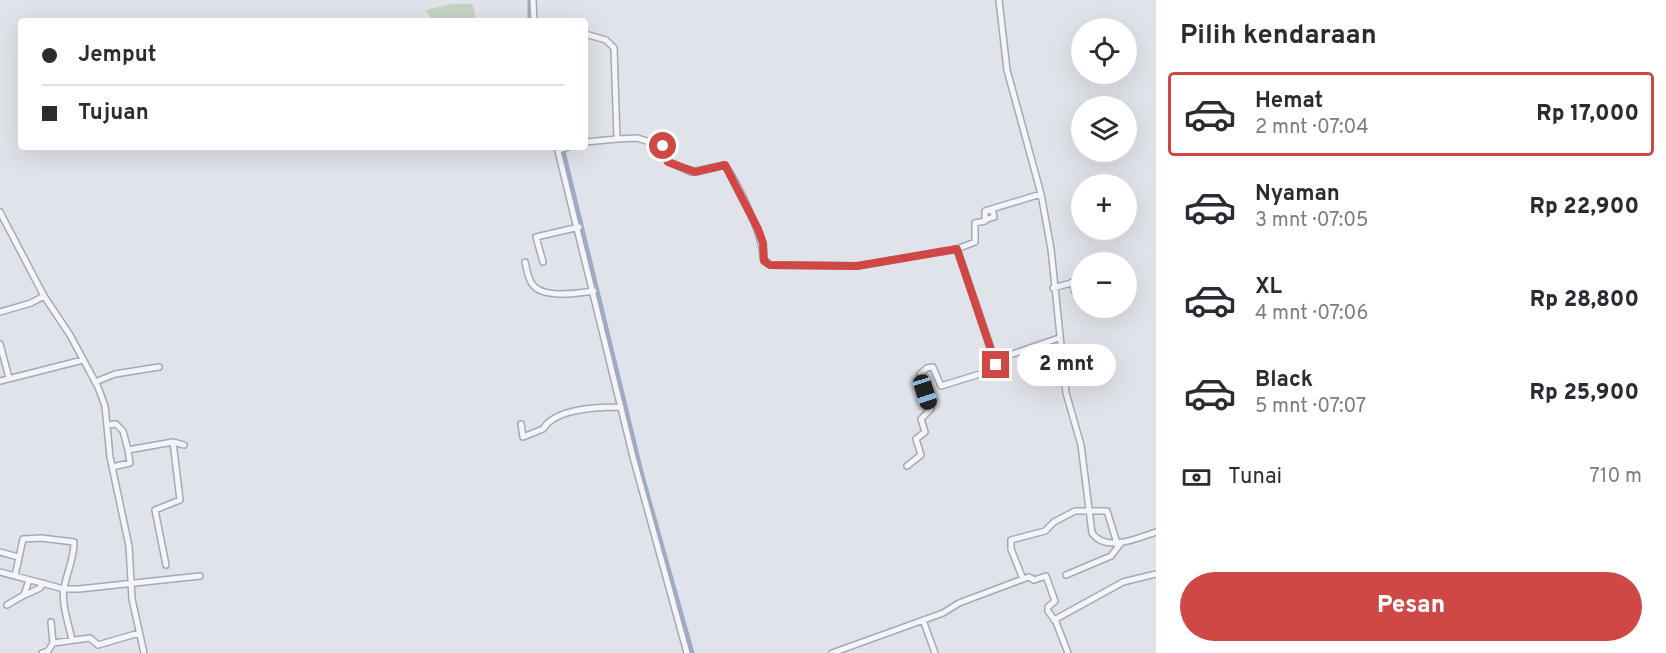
<!DOCTYPE html>
<html lang="id">
<meta charset="utf-8">
<style>
body{margin:0;font-family:Overpass,sans-serif;background:#f2f2f3;color:#2b2b33;height:100vh;display:flex;flex-direction:column;font-size:22px;white-space:nowrap}
*{box-sizing:border-box;margin:0}
p{font-size:20px;color:#7c7c81}
.icon{flex:none;width:33px;height:33px;fill:none;stroke:currentColor;stroke-width:2;stroke-linecap:round;stroke-linejoin:round}
.map{position:relative;flex:1;overflow:hidden}
.drawer{display:flex;flex-direction:column;background:#fff;width:510px}
.drawer>*{flex:none}
.hud{position:absolute;left:18px;top:18px;width:570px;height:132px;border-radius:6px;box-shadow:0 6px 24px #0002;display:grid;align-content:center;height:132px;padding:0 24px;background:#fff}
.tools{position:absolute;left:1071px;top:18px;display:grid;gap:12px}
.tools a{display:grid;place-items:center;width:66px;height:66px;border-radius:50%;background:#fff;box-shadow:0 6px 24px #0002;font-size:30px}
.end{position:absolute;width:27px;height:27px;margin:-14px;border:8px solid #cf4846;background:#fff;box-shadow:0 0 0 3px #fff}
.from{border-radius:50%}
.bubble{position:absolute;height:42px;border-radius:21px;background:#fff;box-shadow:0 6px 24px #0002;font-size:20px;font-weight:800;line-height:42px;text-align:center}
.car{position:absolute;width:18px;height:36px;margin:-18px -9px;border-radius:8px;box-shadow:0 0 4px 2px #0007;background:linear-gradient(#222 24%,#8ab4d8 0 40%,#222 0 76%,#8ab4d8 0 86%,#222 0)}
.hud b{display:flex;align-items:center;gap:21px;height:57px;font-size:22px}
.hud b+b{border-top:2px solid #e1e1e2}
.hud i{width:15px;height:15px;background:#2b2b33}
ul{padding:0;list-style:none}
li{display:flex;align-items:center;gap:18px;height:84px;margin:0 12px 9px;padding:0 12px;border:3px solid transparent;border-radius:6px}
li div{flex:1}
li b{display:block;font-size:22px}
li em{font-style:normal;font-weight:800}
li.on{border-color:#cf4846}
li>.icon{width:54px;height:54px;stroke-width:1.5}
h2{padding:0 24px;font-size:27px;line-height:72px}
.pay{display:flex;align-items:center;gap:15px;height:66px;padding:0 24px;font-size:22px}
.pay p{margin-inline-start:auto}
.primary-button{display:flex;gap:12px;margin-top:auto;padding:12px 24px}
.primary-button a{flex:1;height:69px;border-radius:36px;background:#cf4846;color:#fff;font-size:24px;font-weight:800;line-height:69px;text-align:center}
main{display:flex;flex:1;min-height:0}
.map>svg:first-child{display:block}
</style>
<main>
<div class="map">
<svg width="1156" height="653" viewBox="0 0 1156 653">
<rect width="100%" height="100%" fill="#e1e3ea"/>
<!-- green -->
<path fill="#c4d4c2" d="M451 4H473L476 20 487 17 486 21H432L426 10Z"/>
<g fill="none" stroke-linecap="round" stroke-linejoin="round">
<!-- canal -->
<path stroke="#9cabca" stroke-width="5" d="M530 0V21
M562 147 642 476 692 653"/>
<defs>
<path id="minor" d="M533 0 534 21
M999 0 1007 70 1041 194 1051 249 1066 393 1081 445 1092 533C1106 553 1138 538 1156 532
M585 34 606 40 614 48 617 139 637 138 663 146 667 161 691 172 725 165C739 185 763 235 763 258L770 265 857 266 957 249 975 242V223L985 221V211L1041 194
M585 142 617 139
M557 147 633 457 687 653
M558 150 568 147
M0 212 44 296 70 335 98 387 105 406 110 457 129 546 132 599 144 653
M985 220 994 217 992 209
M957 249 995 360 1059 338
M525 262C527 269 528 280 533 285 544 299 579 293 594 291
M543 262 536 237 579 227
M1072 282 1075 292
M1053 288 1075 282 1080 270
M0 312 31 303 44 296
M0 344 9 378
M0 381 83 360
M95 382 115 374 159 367
M521 424 523 437 543 429C555 408 598 407 621 407
M108 425 116 424 123 431 128 450 173 442 184 445
M907 466 921 455 916 439 925 432 921 419 931 409 920 374 927 368 933 367 941 386 996 369 995 360
M112 467 130 463 128 450
M0 552 18 557
M166 565 155 510 180 500 173 442
M0 572 64 589H79L200 576
M1066 575 1111 556 1121 543
M15 576 23 539 41 538 74 542C74 559 67 572 64 588 61 603 69 625 72 640
M1023 579 1011 549V540L1045 531 1054 522 1075 511H1107L1117 543
M25 595 40 588 43 583
M7 605 24 595 29 580
M923 620 935 653
M1054 620 1123 582 1156 574
M51 622 53 643
M42 653 48 651 53 643 90 638 98 645 139 633
M832 653 943 613 959 603 1023 579 1029 577 1034 580 1046 576 1055 601 1048 607V611L1056 622 1068 653"/>
</defs>
<!-- minor casing -->
<use href="#minor" stroke="#a6a9b4" stroke-width="8"/>
<!-- minor -->
<use href="#minor" stroke="#f4f5f8" stroke-width="5"/>
</g>
<g fill="none" stroke-linecap="round" stroke-linejoin="round">
<!-- route -->
<path stroke="#cf4846" stroke-width="8" d="M663 146 668 162 695 172 725 165 758 229 763 243 764 261 770 265 857 266 957 249 996 365"/>
</g>
</svg>
<div class="tools">
<a><svg class="icon" aria-label="locate" viewBox="0 0 24 24"><circle cx="12" cy="12" r="6"/><path d="M12 2v4M12 18v4M2 12h4M18 12h4"/></svg></a>
<a><svg class="icon" aria-label="layers" viewBox="0 0 24 24"><path d="M12 4l9 5-9 5-9-5zM3 14l9 5 9-5"/></svg></a>
<a>+</a>
<a>−</a>
</div>
<i class="end from" style="left:663px;top:146px"></i>
<i class="end" style="left:996px;top:365px"></i>
<div class="bubble" style="left:1017px;top:344px;width:99px">2 mnt</div>
<i class="car" style="left:925px;top:392px;rotate:162deg"></i>
<div class="hud">
<b><i class="from"></i>Jemput</b>
<b><i></i>Tujuan</b>
</div>
</div>
<section class="drawer">
<h2>Pilih kendaraan</h2>
<ul>
<li class="on"><svg class="icon" aria-label="car" viewBox="0 0 24 24"><path d="M5 17H2v-5l4-1 3-4h7l3 4 3 1v5h-3M9 17h6M6 11h13"/><circle cx="7" cy="17" r="2"/><circle cx="17" cy="17" r="2"/></svg><div><b>Hemat</b><p>2 mnt · 07:04</p></div><em>Rp 17,000</em></li>
<li><svg class="icon" aria-label="car" viewBox="0 0 24 24"><path d="M5 17H2v-5l4-1 3-4h7l3 4 3 1v5h-3M9 17h6M6 11h13"/><circle cx="7" cy="17" r="2"/><circle cx="17" cy="17" r="2"/></svg><div><b>Nyaman</b><p>3 mnt · 07:05</p></div><em>Rp 22,900</em></li>
<li><svg class="icon" aria-label="car" viewBox="0 0 24 24"><path d="M5 17H2v-5l4-1 3-4h7l3 4 3 1v5h-3M9 17h6M6 11h13"/><circle cx="7" cy="17" r="2"/><circle cx="17" cy="17" r="2"/></svg><div><b>XL</b><p>4 mnt · 07:06</p></div><em>Rp 28,800</em></li>
<li><svg class="icon" aria-label="car" viewBox="0 0 24 24"><path d="M5 17H2v-5l4-1 3-4h7l3 4 3 1v5h-3M9 17h6M6 11h13"/><circle cx="7" cy="17" r="2"/><circle cx="17" cy="17" r="2"/></svg><div><b>Black</b><p>5 mnt · 07:07</p></div><em>Rp 25,900</em></li>
</ul>
<div class="pay"><svg class="icon" aria-label="cash" viewBox="0 0 24 24"><path d="M3 7h18v10H3z"/><circle cx="12" cy="12" r="2"/></svg>Tunai<p>710 m</p></div>
<div class="primary-button"><a>Pesan</a></div>
</section>
</main>
